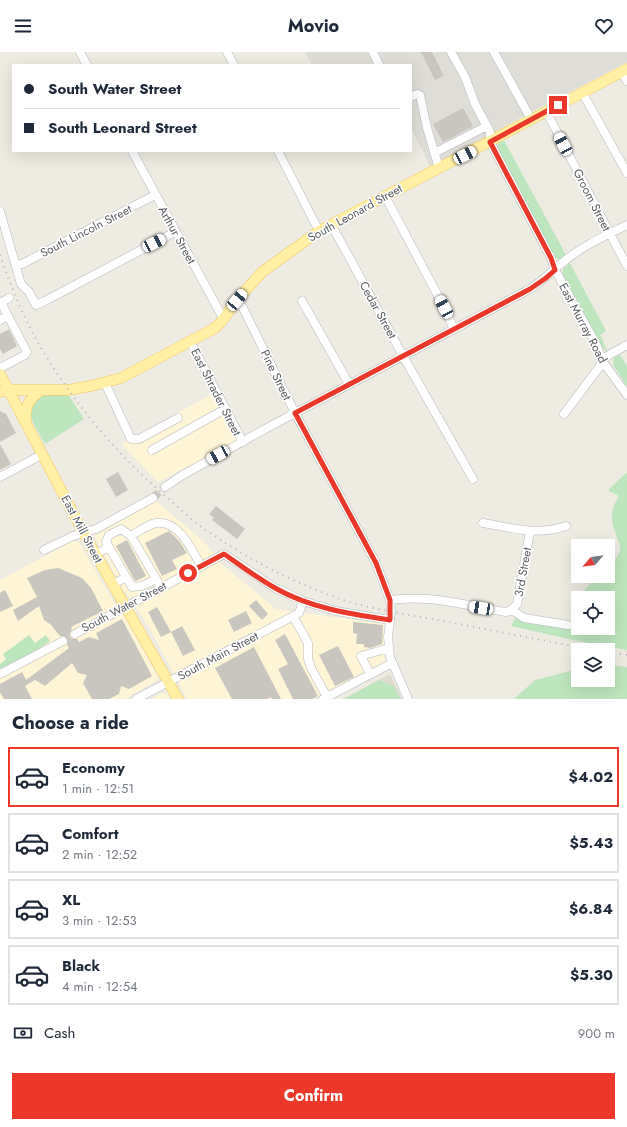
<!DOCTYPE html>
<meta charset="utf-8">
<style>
body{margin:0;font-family:Jost,sans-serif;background:#f2f2f3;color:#1f2937;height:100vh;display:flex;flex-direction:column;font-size:15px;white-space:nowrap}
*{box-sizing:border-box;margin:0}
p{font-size:13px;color:#747a83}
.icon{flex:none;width:22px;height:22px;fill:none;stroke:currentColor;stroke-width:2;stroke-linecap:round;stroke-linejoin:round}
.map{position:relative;height:647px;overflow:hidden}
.sheet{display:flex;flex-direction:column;background:#fff;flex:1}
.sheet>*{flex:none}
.hud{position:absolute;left:12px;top:12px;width:400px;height:88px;border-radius:0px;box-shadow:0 4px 16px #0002;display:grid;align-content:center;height:88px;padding:0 12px;background:#fff}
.needle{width:26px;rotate:242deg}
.buttons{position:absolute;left:571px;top:487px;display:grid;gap:8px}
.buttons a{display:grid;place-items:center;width:44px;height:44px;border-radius:0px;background:#fff;box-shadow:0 4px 16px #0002;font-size:20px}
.end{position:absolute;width:18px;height:18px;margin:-9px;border:5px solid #eb382a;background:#fff;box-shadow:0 0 0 2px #fff}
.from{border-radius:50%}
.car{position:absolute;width:12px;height:24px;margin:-12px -6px;border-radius:5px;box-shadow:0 0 3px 1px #0007;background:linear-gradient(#fff 24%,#345 0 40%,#fff 0 76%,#345 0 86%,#fff 0)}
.hud b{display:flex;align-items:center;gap:14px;height:38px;font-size:15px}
.hud b+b{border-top:1px solid #e0e1e3}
.hud i{width:10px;height:10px;background:#1f2937}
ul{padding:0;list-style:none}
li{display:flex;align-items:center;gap:12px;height:60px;margin:0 8px 6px;padding:0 4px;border:2px solid #e0e1e3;border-radius:0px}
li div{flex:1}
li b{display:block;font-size:15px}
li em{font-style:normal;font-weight:700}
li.active{border-color:#eb382a}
li>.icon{width:36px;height:36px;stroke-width:1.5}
h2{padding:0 12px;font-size:18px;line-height:48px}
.pay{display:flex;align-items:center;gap:10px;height:44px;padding:0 12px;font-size:15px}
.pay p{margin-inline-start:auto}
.action{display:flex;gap:8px;margin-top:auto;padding:8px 12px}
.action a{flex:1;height:46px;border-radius:0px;background:#eb382a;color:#fff;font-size:16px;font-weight:700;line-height:46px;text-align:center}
header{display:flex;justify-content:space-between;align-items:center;height:52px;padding:0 12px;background:#fff;font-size:18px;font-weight:700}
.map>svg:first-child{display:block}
</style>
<header><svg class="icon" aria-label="menu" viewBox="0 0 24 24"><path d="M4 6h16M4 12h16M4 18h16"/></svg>Movio<svg class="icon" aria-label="heart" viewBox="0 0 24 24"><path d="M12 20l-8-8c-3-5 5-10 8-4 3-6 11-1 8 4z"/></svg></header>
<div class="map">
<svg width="627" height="647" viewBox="0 0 627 647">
<rect width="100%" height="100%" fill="#eeebe2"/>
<!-- commercial -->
<path fill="#fef5d7" d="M214 341 238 385V389L158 430 121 392Z
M156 449 203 489 224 514 276 557 385 572 384 599 386 610 313 647H187L150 577 122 535 94 484Z
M77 489 80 492 113 549 129 572 157 624 158 628 125 647H0V528L71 490Z
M162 641 167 642 170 647H151Z"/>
<!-- industrial -->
<path fill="#dfddd7" d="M305 0H627V10L514 69 431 116 411 76V13H312Z"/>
<!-- education -->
<path fill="#dedad0" d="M390 622 402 647H343Z"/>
<!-- green -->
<path fill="#bee6be" d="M504 88 566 203 563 207 560 208 554 205 497 97 498 92Z
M570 211 606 279 600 283 607 298 612 299H606L602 295 563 223V217Z
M620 303 627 314V334L613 313 614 306Z
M45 342H68L84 367 45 392C35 374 18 354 45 342Z
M627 420V598L573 588 511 574 516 565 573 577 578 548V576H608V546H579L589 533 599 524H608C608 510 617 509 620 499 621 494 619 490 617 486 611 469 609 460 619 444L609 439V437Z
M29 583 35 591 46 583 50 589 39 597 0 618V612L6 607 3 602Z
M608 613 627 615V647H514L535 628 578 617V628H608Z
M379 628 394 634 400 647H344Z"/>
<!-- building -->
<path fill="#c8c6bf" d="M421 0H432L444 24 435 28Z
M463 56 473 74 443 90 433 72Z
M9 277 17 294 3 302 0 297V282Z
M0 359 6 362 16 381 0 390Z
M0 392 11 412 0 418Z
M118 420 128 438 116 445 106 427Z
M216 454 245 477 237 487 212 468 214 466 209 462Z
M169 479 179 489 187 501 172 508 177 517 162 524 145 491Z
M127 488 146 524 136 529H135L116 494Z
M58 516 82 526 91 536 103 559 71 575 72 577 70 581V585L74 587H77L79 590 89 585 99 588 96 581 122 567 152 624 129 637 121 634 119 642 109 647H92L83 631 87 623 78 621 72 611 45 634 35 628 25 634 32 647H4L0 640V632L22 620 26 628 69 596 67 593 68 590V586L64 584H60L50 572 44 568 39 554 18 569 13 558 37 545 27 526 45 518Z
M5 538 13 554 0 560V541Z
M256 548 268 562 262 568 249 554Z
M157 555 171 580 161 585 148 560Z
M246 559 252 571 234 580 228 568Z
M353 570 383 573 382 592 370 596 364 595V592H356L357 582 353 581Z
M182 574 195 598 183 604 171 580Z
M285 582 318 644 312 647H293L278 617 288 612 275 588Z
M338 594 354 625 335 634 319 603Z
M254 595 281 647H272L271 645 267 647H232L215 616Z"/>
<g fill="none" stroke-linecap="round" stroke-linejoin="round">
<!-- minor-tunnel -->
<path stroke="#c9c8c2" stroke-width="8" stroke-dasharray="8 4" stroke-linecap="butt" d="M153 446 165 435
M63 589 75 582"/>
<defs>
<path id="minor" d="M80 0 87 13
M227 0 234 13
M373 0 379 13
M451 0 465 25 475 52 490 80V90L551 206 555 218 596 292 603 310 627 343
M494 0 531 67
M622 20 627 29
M582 40 627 121
M411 45 417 42 420 43 427 76 439 116
M546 59 627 214
M132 99 223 266
M278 99 319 179
M434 101 487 74
M385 144 444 255 454 277
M0 159 21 232 29 240 36 253 45 249 175 180
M331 172 403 304 473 427
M16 213 22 212 155 143
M237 248 243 256 295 361 376 511 390 548 391 559 388 585 390 605 408 647
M302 249 349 332
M1 250 8 264
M0 251 9 246
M0 268 8 264 27 300 25 303 0 316
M190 289 243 390
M602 307 627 293
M105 331 131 387H139L178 366
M564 362 603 310
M152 398 225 357
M0 425 43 402
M165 435 181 424 265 377 530 237C542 229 551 220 562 211 580 195 605 184 627 173
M483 471C512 476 537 484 566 474
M131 484C137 480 150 472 156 471 179 468 192 498 201 514
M44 498 73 484 96 477 153 446
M96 502 109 495
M156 527 142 534 132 535 106 490 109 483 121 477 131 484 161 535
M112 533 126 525
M390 548C429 542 467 554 506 560L510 559 517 552 530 479
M512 558 524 566 568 573
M293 564 308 591V607L312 618 327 645
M75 582 224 502 275 536 303 549 336 559 390 568
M0 622 63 589
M370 622 361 604 389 596
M136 647 299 561 303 549
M323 647 392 611"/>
<path id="major" d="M0 322 83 480 178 647
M0 340 8 338H68L91 334 121 326 215 276 221 270 237 248 262 220 319 179 627 17
M26 369C24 355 30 345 42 338"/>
</defs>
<!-- minor casing -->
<use href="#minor" stroke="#b5b8bd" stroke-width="9"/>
<!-- major casing -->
<use href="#major" stroke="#f3c656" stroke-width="11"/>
<!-- minor -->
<use href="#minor" stroke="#fff" stroke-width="8"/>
<!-- major -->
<use href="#major" stroke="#fff0a6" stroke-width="10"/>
<!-- rail -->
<path stroke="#b3b4b4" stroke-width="2" stroke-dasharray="1 5" stroke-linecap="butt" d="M0 203C11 234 23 265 40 294 74 352 119 405 170 448 184 461 198 474 215 484 253 510 294 530 337 546 370 557 405 562 438 568 491 578 544 589 596 598
M608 600 627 603"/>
</g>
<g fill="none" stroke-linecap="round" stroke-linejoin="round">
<!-- route -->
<path stroke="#eb382a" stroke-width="5" d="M188 521 224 502C240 513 257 526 275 536 310 556 350 562 390 568V548L376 511 295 361 530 237 546 226 555 218 551 206 490 90 558 53"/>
</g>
<g text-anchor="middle" stroke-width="3" stroke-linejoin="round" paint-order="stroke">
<!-- street labels -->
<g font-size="12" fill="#5b5e63" stroke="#fff">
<text transform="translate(592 148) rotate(63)" y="4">Groom Street</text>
<text transform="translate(355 161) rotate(-29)" y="4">South Leonard Street</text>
<text transform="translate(86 179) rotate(-27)" y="4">South Lincoln Street</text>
<text transform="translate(177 183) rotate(61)" y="4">Arthur Street</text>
<text transform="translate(378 258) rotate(61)" y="4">Cedar Street</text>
<text transform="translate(583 271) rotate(62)" y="4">East Murray Road</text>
<text transform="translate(276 323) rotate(64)" y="4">Pine Street</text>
<text transform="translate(216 340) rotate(63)" y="4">East Shrader Street</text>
<text transform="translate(82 477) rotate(62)" y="4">East Mill Street</text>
<text transform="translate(523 520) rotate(-80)" y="4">3rd Street</text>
<text transform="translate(124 555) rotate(-28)" y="4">South Water Street</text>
<text transform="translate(218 604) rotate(-28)" y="4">South Main Street</text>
</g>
</g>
</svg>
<div class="buttons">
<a><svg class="needle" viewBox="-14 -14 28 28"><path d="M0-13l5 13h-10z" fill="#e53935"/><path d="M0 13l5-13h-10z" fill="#747a83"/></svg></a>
<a><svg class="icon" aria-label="locate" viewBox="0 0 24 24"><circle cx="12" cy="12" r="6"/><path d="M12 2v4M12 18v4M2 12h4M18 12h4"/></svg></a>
<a><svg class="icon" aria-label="layers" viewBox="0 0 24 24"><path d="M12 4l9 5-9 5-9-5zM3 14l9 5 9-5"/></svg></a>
</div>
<i class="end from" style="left:188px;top:521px"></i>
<i class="end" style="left:558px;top:53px"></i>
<i class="car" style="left:563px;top:92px;rotate:332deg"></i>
<i class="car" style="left:465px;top:103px;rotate:63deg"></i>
<i class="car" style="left:154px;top:191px;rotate:63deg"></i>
<i class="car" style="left:237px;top:248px;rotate:40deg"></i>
<i class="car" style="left:444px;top:255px;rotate:332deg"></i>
<i class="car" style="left:218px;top:403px;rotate:241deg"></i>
<i class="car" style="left:481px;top:556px;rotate:279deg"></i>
<div class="hud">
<b><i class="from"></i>South Water Street</b>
<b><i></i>South Leonard Street</b>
</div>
</div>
<section class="sheet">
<h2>Choose a ride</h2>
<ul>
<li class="active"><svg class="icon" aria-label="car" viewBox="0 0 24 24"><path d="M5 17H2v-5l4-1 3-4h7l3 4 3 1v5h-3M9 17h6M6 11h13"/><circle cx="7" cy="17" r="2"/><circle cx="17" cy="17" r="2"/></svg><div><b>Economy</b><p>1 min · 12:51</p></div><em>$4.02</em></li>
<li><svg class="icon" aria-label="car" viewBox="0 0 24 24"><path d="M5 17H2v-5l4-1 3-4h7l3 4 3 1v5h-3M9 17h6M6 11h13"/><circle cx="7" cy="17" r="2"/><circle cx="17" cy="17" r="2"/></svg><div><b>Comfort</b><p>2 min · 12:52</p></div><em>$5.43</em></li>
<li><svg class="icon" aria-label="car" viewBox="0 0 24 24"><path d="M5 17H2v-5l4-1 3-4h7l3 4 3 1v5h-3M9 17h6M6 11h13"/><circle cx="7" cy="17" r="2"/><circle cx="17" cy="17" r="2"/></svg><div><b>XL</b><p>3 min · 12:53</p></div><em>$6.84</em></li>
<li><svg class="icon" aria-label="car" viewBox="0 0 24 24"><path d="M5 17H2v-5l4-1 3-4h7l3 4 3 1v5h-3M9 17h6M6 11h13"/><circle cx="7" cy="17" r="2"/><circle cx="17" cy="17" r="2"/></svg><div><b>Black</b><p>4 min · 12:54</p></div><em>$5.30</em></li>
</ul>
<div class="pay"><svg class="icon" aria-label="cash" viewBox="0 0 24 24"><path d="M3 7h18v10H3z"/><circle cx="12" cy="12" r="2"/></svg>Cash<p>900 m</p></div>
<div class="action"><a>Confirm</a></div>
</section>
